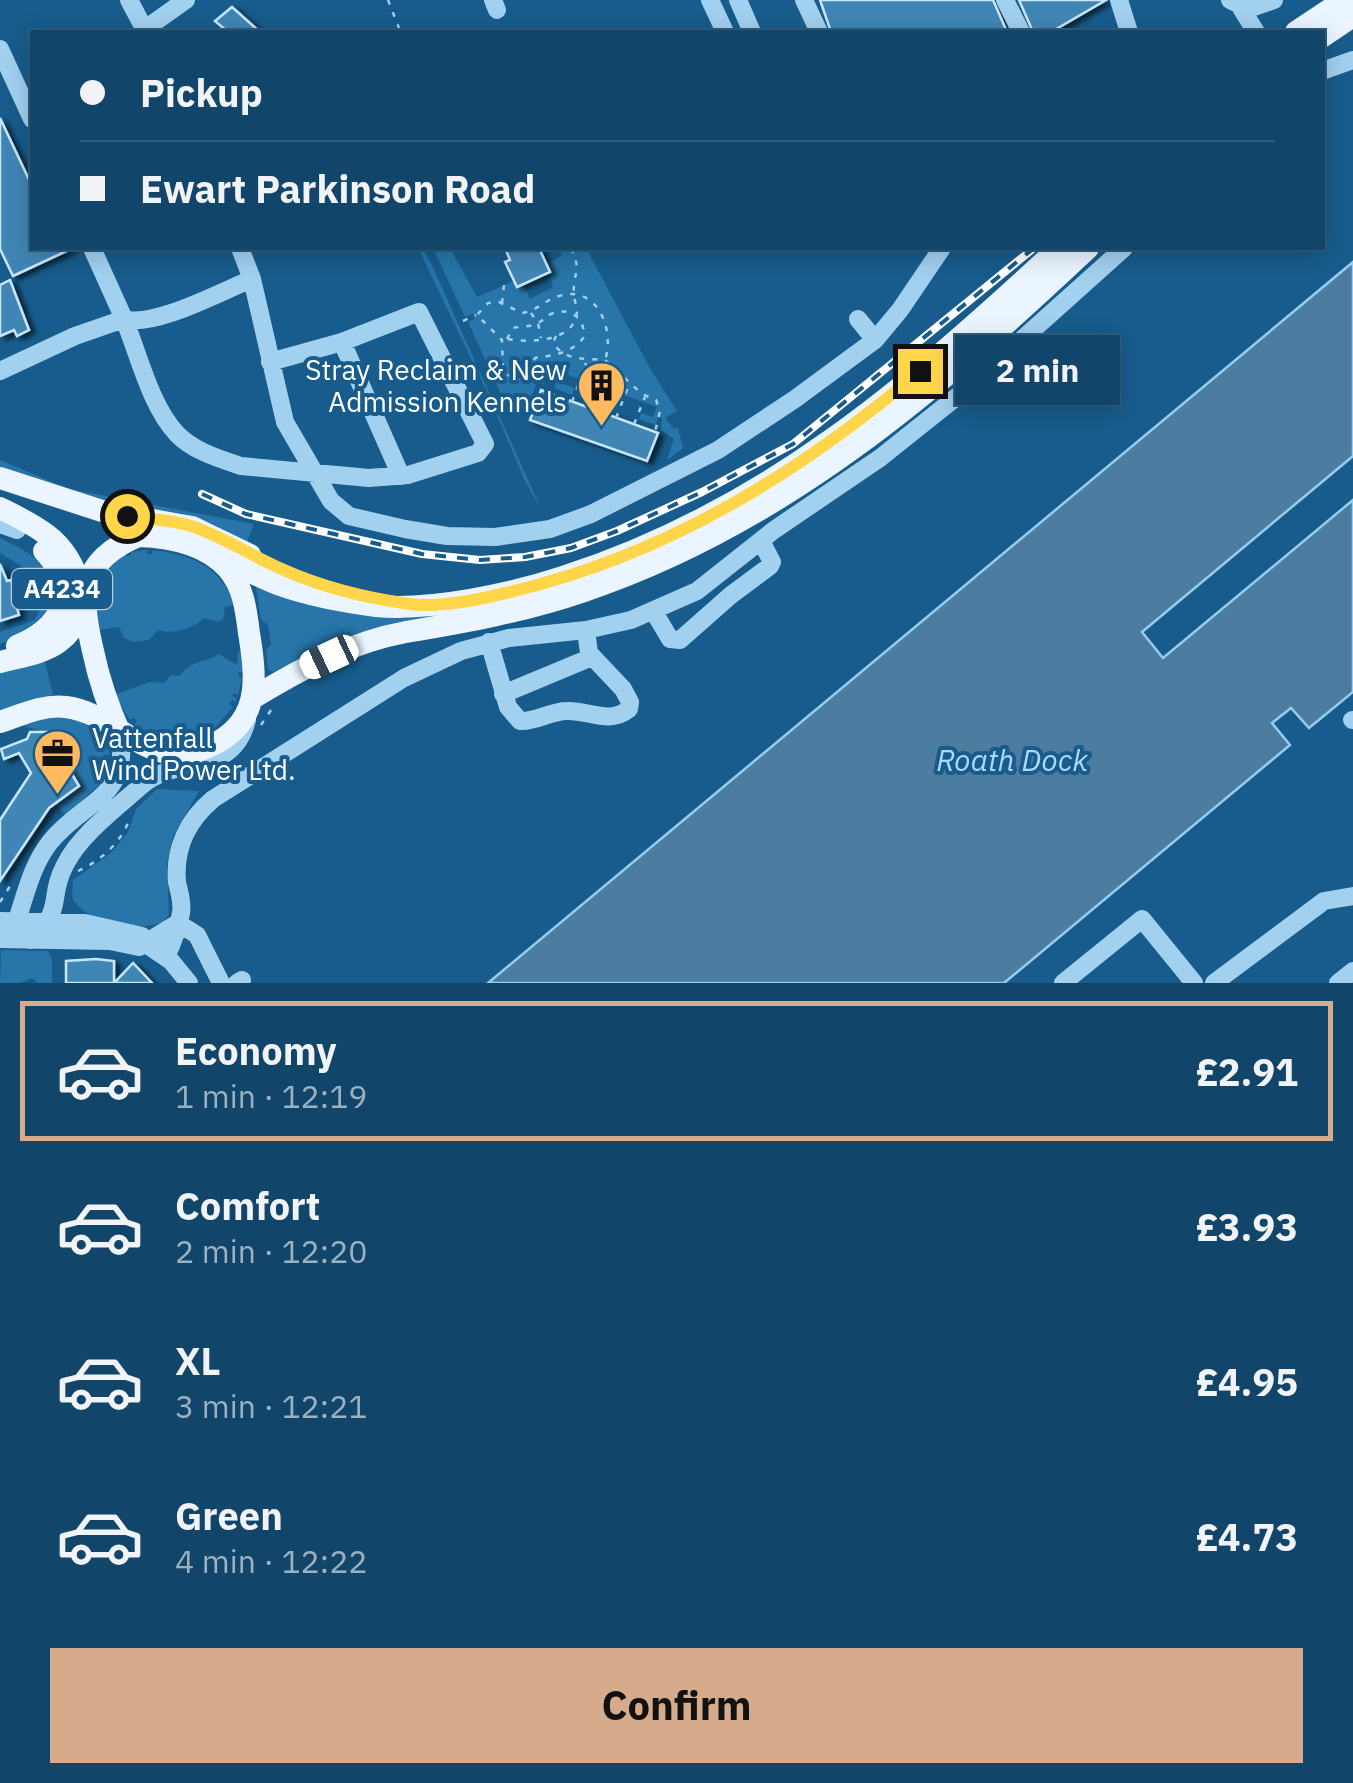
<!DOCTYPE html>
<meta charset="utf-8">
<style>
body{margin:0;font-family:"IBM Plex Sans",sans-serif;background:#1a4c6f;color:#f1f3f6;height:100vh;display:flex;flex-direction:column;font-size:38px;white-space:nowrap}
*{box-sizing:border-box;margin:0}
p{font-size:32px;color:#9cb1c0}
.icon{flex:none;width:55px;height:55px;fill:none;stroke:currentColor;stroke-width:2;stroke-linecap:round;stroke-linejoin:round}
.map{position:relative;height:983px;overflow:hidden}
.sheet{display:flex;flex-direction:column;background:#114569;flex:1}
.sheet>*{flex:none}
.top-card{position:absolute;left:30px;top:30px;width:1295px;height:220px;border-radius:0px;box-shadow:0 5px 25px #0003,0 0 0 2px #305d7d;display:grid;align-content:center;height:220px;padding:0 50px;background:#114569}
.end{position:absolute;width:45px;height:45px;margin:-22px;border:12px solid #ffd54a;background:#111;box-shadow:0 0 0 5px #111}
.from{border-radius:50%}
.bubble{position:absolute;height:70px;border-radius:0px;background:#114569;box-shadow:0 5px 25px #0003,0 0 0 2px #305d7d;font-size:32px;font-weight:800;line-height:70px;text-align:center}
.car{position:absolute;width:30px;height:60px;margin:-30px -15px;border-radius:12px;box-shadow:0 0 8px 2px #0007;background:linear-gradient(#fff 24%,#345 0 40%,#fff 0 76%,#345 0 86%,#fff 0)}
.top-card b{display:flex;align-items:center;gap:35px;height:95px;font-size:38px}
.top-card b+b{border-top:2px solid #305d7d}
.top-card i{width:25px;height:25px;background:#f1f3f6}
ul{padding:18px 0 0;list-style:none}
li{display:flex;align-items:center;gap:30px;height:140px;margin:0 20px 15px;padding:0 30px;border:5px solid transparent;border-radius:0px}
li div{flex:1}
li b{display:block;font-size:38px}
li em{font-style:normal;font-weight:800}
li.active{border-color:#d6ab8b}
li>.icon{width:90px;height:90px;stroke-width:1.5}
.action{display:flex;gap:20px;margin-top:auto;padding:20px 50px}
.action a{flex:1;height:115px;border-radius:0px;background:#d6ab8b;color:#111;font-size:40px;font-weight:800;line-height:115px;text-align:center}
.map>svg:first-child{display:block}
</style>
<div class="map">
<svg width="1353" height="983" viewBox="0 0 1353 983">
<defs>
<filter id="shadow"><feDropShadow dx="5.5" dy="3" stdDeviation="2.5" flood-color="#0009"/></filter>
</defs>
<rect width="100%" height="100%" fill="#175c8c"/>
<!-- green -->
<path fill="#2775a9" d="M418 248H422L431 263 542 511 525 481 490 398Z
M433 248H450L477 297 514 281 517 287 523 284 530 299 553 287 546 264 562 256 559 248H586L651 370 677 411 665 418 673 428H678L683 448 667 460 674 439 661 430 662 418 658 417 656 425 639 419 641 413 653 417 657 407 568 375H559L556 381 574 388 572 395 554 388 556 382 546 378 544 384 537 382 529 403 509 412 468 322 474 319 473 314 465 317Z
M0 460 69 489 254 524 247 542 212 524 181 513 111 504 0 473Z
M0 538C38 557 52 564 53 609L13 639 0 644V632L35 620 41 606 29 571 0 553Z
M147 550V554H152L153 550C192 555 220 566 235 605L225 607 223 620 218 622 204 618C193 629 173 635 158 630L149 640 133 642 124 638 119 627 100 630C93 592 96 578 125 553L127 556 131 555V552Z
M258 586 458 611 347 638 273 672 268 669 266 650 271 644 268 625 261 620 256 587Z
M238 651 243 654V672H239L238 676 242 678 238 695 234 693 232 696 237 698 235 702 232 700 229 704 233 707 210 733 206 724 196 728 200 738 183 742 154 737 151 732 149 735 134 724 137 721 134 718 130 720 114 695 149 682 164 683 171 675 180 676C188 661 205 663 219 654L237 665Z
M44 657 53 695 0 712V672Z
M50 716C72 715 88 725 104 736L100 738 102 742 107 741 110 755H104L105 760H110L102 781 67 816 55 804 78 786 47 733 20 725Z
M157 789 199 791 173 836 167 864 169 915 162 923C135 931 85 924 72 897L73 880 112 852 128 832 136 809Z
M1 950 48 951 52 959V983H38L32 978 19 983H0Z"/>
<!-- water -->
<path fill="#4c7da0" stroke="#95cdf1" stroke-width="2.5" d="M1353 262V456L1142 632 1163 658 1353 500V692L1309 728 1291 708 1272 723 1290 745 1004 983H488Z"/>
<!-- building -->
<path fill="#4086b5" stroke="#c8e6fb" stroke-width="2.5" filter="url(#shadow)" d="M820 0H993L1007 32H831Z
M1019 0H1106L1051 32H1033Z
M232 7 260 32H228L215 21Z
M0 118 32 186V248H73L13 276 0 249Z
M505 248H539L550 272 517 287 505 262 510 260Z
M10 280 29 330 17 336 14 330 0 336V285Z
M541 390 658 433 647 461 530 420Z
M0 564 7 581 11 580 20 607 17 608 19 615 0 621Z
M30 732H47L79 786 49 808 0 881V820L31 773 19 753 4 759 1 749 27 739Z
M96 959 114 961V983L133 963 152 983H66V961Z"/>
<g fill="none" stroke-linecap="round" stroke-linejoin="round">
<!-- path -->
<path stroke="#a2d0ef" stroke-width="2.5" stroke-dasharray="5 8" stroke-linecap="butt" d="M388 0 399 28
M502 303 504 285
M531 313 538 323 541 338
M463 321 476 315
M556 336 553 343C566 362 586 358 605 360L642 394 656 400 660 411 655 432
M507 339 513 328C521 326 531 327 538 323 549 317 540 318 551 314 570 306 585 318 584 337 571 354 554 355 535 358L524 378 514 380 503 370 502 340 477 315 488 303 499 302 522 313C537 311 545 300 559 296 598 284 615 331 605 360
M508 339C529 343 576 342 577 311 577 304 574 302 574 295 572 272 583 273 571 248
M572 402 586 363
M588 408 605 362
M616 418 630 382
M634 424 645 397
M261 725 273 707
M78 871C101 861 123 841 130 817
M0 902 12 883"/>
<!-- minor -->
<path stroke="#a2d0ef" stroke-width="18" d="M129 0 146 32
M493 0 497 10
M710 0 725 32
M738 0 752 32
M804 0 819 32
M1005 0 1021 32
M1119 0 1129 32
M1230 0 1248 9 1274 0
M1241 8 1256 32
M145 29 186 0
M0 49 32 119
M1322 71 1353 60
M92 248 124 319C154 328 222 291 252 279L240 248
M252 279 285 422 331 501 349 516 405 529 447 536 495 537 550 529 591 514 718 450 795 399 875 340 900 310 942 248
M858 319 875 340
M342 342 401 476
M0 371 75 336 124 319C139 355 150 405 177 434 193 451 220 459 241 466L369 478 408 475 478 453 485 444 419 312 342 342 270 362
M0 524 17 530
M654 612 670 639 680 640 731 595 770 566 772 562 761 541
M489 642 508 707 520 721C537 722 550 711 567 711 589 710 609 725 629 709L630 702 623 689 589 653 586 630
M503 694 592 657
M1352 720H1353
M0 921 85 923 142 936 146 944 171 961 189 983
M178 923 197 935 221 983
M0 939 110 941 139 947 178 923
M30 940C66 908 47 899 65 865 80 835 116 808 141 786 176 754 232 779 247 720
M30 940 17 920C26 893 32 865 50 842 84 800 130 799 120 733
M166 957C173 942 178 929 181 913 183 902 179 892 177 882 174 848 188 820 213 799L404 678 461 651 509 638 586 630 631 620 697 591 774 530 880 458 969 387 1124 248
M237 983 242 980
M1063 983 1142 919 1194 983
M1214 983 1324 901 1353 896
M1338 983 1353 971"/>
<!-- major -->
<path stroke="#eaf5ff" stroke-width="22" d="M1296 32 1344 0
M0 478 102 511 192 527 250 555
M0 508C16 516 33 524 47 535 80 560 97 614 59 642 43 654 19 657 0 662
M204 550C230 561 254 575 280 585 311 596 344 602 376 606 430 611 512 594 563 577 765 512 906 389 1059 248
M17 646C62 627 81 591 44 551
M253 698C300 669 351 642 406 632 466 622 526 611 584 591 783 524 937 390 1088 248
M0 722C21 715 44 704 66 707 117 713 149 773 206 748 261 725 257 682 249 633 246 610 244 588 228 569 206 544 170 537 138 536 79 561 80 596 93 651 99 680 108 706 120 733"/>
<defs>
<path id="rail" d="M1317 32 1353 22
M202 494 246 514 422 554 480 560 525 557 571 548 617 531 702 492 793 444 1034 248"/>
</defs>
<!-- rail casing -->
<use href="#rail" stroke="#fff" stroke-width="8"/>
<!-- rail -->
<use href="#rail" stroke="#175c8c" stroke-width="4" stroke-dasharray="11" stroke-linecap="butt"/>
<!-- major-bridge -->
<path stroke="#eaf5ff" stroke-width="22" d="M1322 37 1353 16"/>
</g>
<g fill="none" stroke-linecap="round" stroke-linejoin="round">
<!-- route -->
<path stroke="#ffd54a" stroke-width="12" d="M127 516C149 519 173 520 194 527 225 538 254 557 284 570 322 587 367 598 409 604 442 608 482 599 514 591 668 554 801 472 920 371"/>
</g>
<!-- icons -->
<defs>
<symbol id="building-pin" viewBox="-11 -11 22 30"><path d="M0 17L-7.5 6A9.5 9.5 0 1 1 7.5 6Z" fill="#ffba60" stroke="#175c8c"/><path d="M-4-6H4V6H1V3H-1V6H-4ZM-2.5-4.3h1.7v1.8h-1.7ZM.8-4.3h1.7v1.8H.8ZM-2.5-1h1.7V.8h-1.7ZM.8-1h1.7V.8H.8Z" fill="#111"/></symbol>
<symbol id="office-pin" viewBox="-11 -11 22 30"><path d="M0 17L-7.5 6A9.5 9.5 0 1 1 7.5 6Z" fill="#ffba60" stroke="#175c8c"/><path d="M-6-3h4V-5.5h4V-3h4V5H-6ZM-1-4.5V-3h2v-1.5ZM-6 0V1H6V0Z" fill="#111"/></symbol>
</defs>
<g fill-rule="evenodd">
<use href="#building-pin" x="574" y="358" width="55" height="75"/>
<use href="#office-pin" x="30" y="726" width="55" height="75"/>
</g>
<g text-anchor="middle" stroke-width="8" stroke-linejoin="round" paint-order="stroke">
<!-- shield labels -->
<rect fill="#175c8c" stroke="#b9cedc" stroke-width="2.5" x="12" y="569" width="100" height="40" rx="8"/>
<g font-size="25" font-weight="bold" fill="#fff">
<text x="62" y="598">A4234</text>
</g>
<!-- poi labels -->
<g font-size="28" fill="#fff" stroke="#175c8c" text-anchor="end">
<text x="567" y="380">Stray Reclaim &amp; New<tspan x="567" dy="32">Admission Kennels</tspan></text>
<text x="92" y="748" text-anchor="start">Vattenfall<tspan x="92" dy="32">Wind Power Ltd.</tspan></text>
</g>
<!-- water labels -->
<g font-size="30" font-style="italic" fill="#aed9f6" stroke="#175c8c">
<text x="1012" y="771">Roath Dock</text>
</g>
</g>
</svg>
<i class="end from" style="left:127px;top:516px"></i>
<i class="end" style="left:920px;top:371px"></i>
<div class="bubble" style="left:955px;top:335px;width:165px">2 min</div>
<i class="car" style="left:329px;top:657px;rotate:245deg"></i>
<div class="top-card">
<b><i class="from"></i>Pickup</b>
<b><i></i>Ewart Parkinson Road</b>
</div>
</div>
<section class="sheet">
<ul>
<li class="active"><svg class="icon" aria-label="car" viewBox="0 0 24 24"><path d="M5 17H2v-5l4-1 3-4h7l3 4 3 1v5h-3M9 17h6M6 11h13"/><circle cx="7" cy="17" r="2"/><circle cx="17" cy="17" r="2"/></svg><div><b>Economy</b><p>1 min · 12:19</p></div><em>£2.91</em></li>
<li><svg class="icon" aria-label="car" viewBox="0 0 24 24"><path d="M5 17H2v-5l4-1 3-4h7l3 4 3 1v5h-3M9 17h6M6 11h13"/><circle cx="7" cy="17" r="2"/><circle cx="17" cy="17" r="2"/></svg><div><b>Comfort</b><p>2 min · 12:20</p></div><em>£3.93</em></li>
<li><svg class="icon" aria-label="car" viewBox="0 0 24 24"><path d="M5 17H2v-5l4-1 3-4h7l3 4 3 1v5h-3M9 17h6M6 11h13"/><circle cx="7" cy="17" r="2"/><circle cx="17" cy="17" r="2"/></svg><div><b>XL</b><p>3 min · 12:21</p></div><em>£4.95</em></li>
<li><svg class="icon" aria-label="car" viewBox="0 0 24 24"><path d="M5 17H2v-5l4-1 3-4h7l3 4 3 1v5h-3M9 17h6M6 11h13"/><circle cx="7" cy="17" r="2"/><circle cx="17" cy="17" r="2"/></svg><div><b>Green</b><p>4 min · 12:22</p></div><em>£4.73</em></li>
</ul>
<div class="action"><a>Confirm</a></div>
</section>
